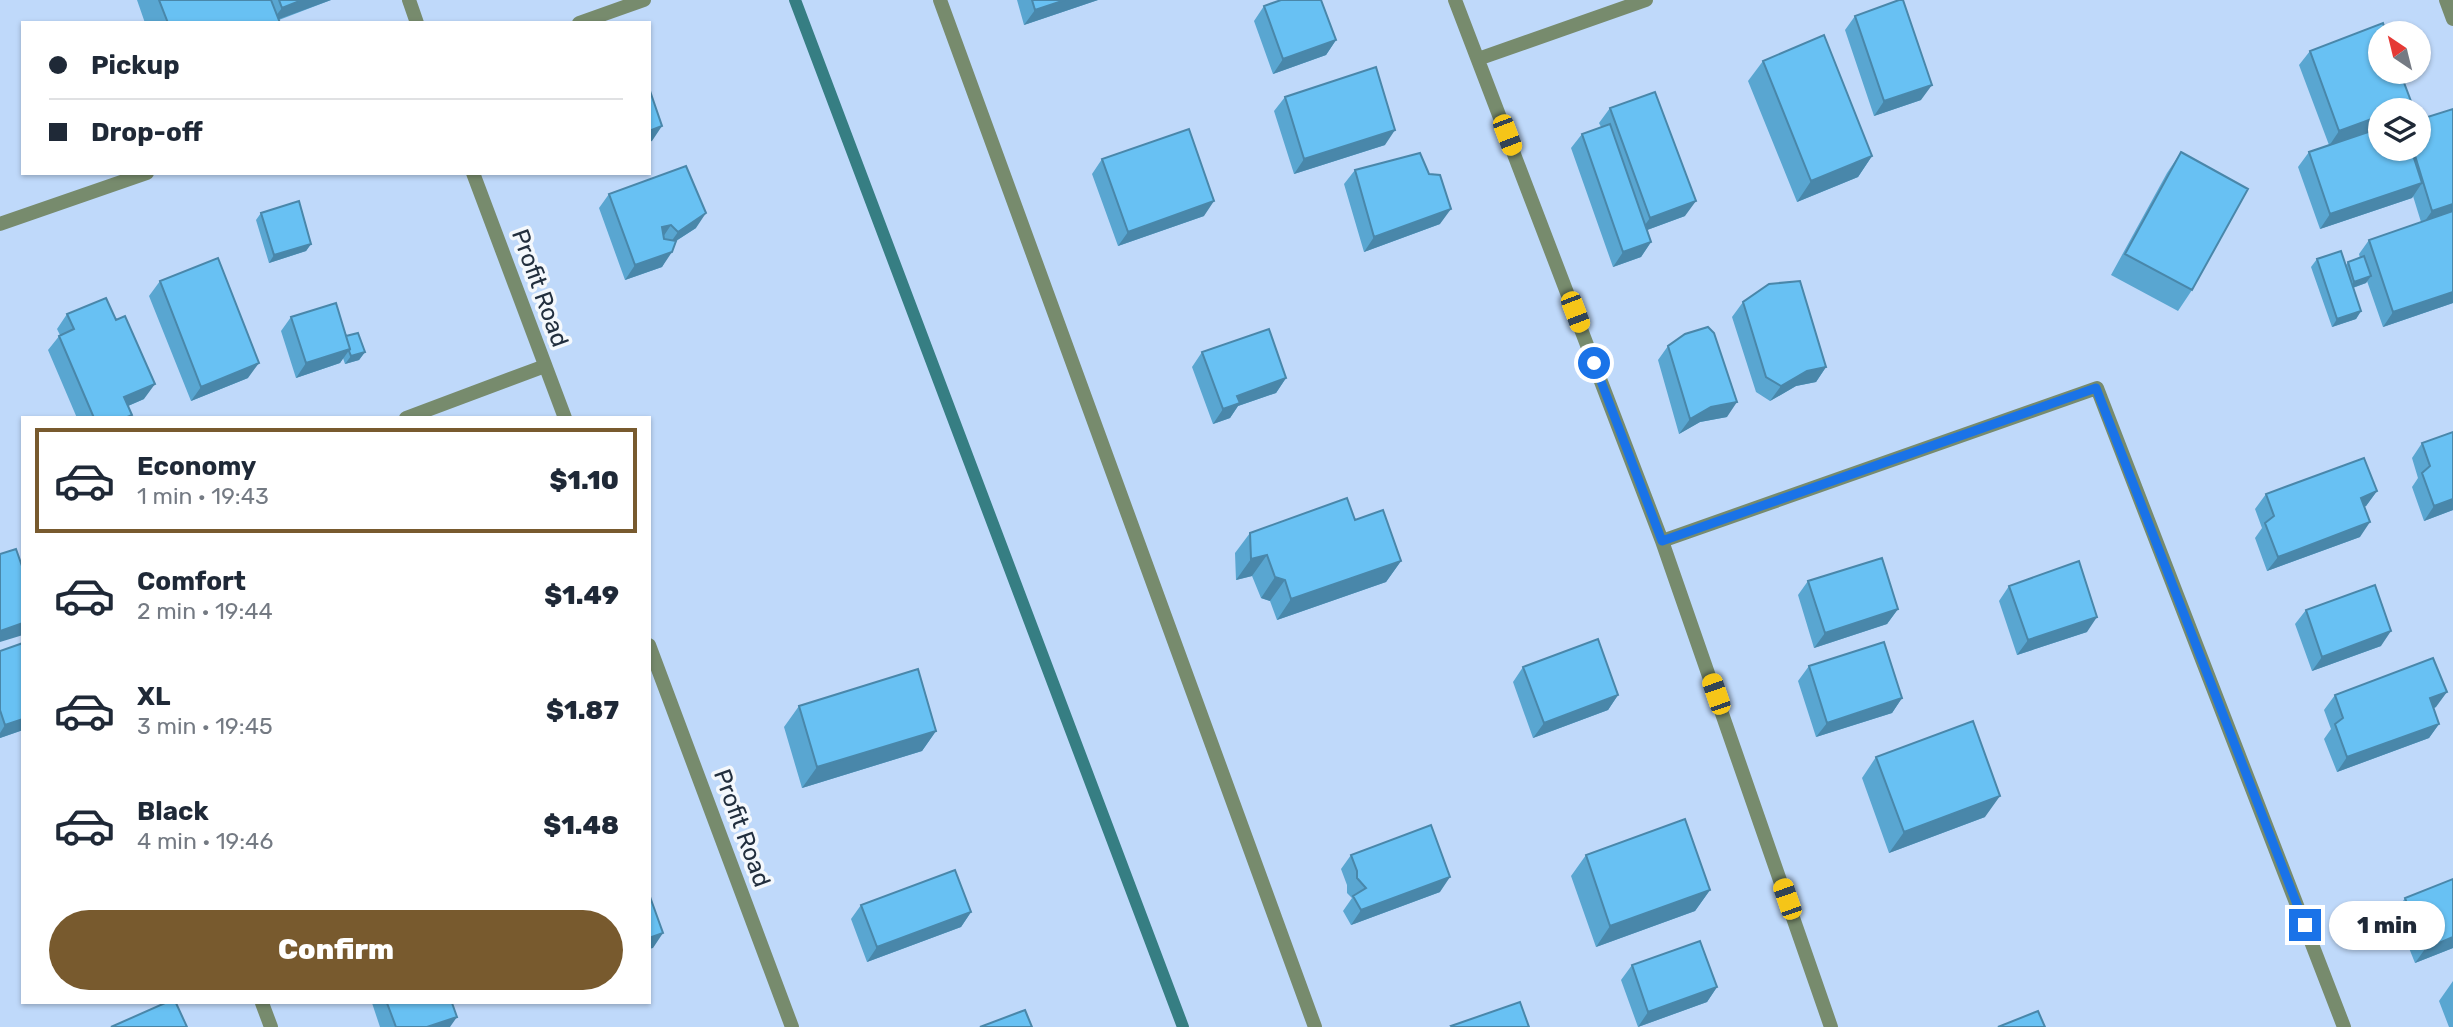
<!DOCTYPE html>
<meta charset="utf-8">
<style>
body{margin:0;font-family:Rubik,sans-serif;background:#f2f2f3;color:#1f2937;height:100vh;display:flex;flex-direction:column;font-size:26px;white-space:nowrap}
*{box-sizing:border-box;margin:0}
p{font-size:23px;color:#747a83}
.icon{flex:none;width:38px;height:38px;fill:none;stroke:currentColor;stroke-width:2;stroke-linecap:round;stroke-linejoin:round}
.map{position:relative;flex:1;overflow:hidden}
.details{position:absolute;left:21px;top:416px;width:630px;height:588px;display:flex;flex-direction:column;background:#fff;border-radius:0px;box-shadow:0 2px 5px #0004}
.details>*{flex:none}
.banner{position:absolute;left:21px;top:21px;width:630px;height:154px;border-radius:0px;box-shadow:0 2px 5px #0004;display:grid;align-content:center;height:154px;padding:0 28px;background:#fff}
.needle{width:46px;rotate:325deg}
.tools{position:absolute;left:2368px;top:21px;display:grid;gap:14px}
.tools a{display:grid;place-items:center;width:63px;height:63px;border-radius:50%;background:#fff;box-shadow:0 2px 5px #0004;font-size:35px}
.end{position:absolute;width:32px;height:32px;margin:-16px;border:9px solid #1a73e8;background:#fff;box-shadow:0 0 0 4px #fff}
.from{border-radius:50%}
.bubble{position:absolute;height:49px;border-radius:24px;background:#fff;box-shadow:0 2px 5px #0004;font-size:23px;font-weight:800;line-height:49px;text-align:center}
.car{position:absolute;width:21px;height:42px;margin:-21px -10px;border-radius:9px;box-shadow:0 0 5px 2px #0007;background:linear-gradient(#f5c518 24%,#345 0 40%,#f5c518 0 76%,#345 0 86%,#f5c518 0)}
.banner b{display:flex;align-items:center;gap:24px;height:66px;font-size:26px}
.banner b+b{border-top:2px solid #e0e1e3}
.banner i{width:18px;height:18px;background:#1f2937}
ul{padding:12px 0 0;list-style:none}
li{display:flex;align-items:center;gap:21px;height:105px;margin:0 14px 10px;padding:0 14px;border:4px solid transparent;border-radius:0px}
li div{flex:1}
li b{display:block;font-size:26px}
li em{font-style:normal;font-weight:800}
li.active{border-color:#785a2e}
li>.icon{width:63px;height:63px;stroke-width:1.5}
.cta{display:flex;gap:14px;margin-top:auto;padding:14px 28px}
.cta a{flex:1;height:80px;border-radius:42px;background:#785a2e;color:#fff;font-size:28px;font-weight:800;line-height:80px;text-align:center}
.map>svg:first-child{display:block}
</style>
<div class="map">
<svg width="2453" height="1027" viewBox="0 0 2453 1027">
<rect width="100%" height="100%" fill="#bfd9fa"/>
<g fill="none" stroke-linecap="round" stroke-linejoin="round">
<!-- stream -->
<path stroke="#367e83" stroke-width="12" d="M795 0 1183 1027"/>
<!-- minor -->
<path stroke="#778b6d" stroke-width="14" d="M409 0 417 23
M940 0 1315 1027
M1455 0 1662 541 1831 1027
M2446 0 2453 19
M1478 59 1646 0
M406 418 545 366
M1662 541 2097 388 2344 1027
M262 1003 271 1027"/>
<!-- tertiary -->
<path stroke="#778b6d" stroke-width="14" d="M579 23 644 0
M473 173 565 418
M0 224 147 173
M649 645 792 1027"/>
</g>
<!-- wall -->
<path fill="#59a6d1" d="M137 0H331L279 20 280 23H145Z
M1017 0H1098L1024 25Z
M1264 6 1336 40 1326 55 1273 74 1254 21Z
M1855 16 1921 100 1874 116 1845 30Z
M2310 51 2380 110V127L2337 143 2380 149H2418L2453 109V303L2383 327 2367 281 2366 283 2353 288 2361 311 2356 319 2332 327 2311 267 2317 259 2346 265 2348 262 2360 258 2359 254 2369 240 2421 222 2413 196 2412 198 2320 229 2298 167 2309 152 2329 145 2299 65Z
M1763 61 1872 156 1858 177 1797 202 1748 81Z
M1285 97 1385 145 1294 174 1274 111Z
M1610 108 1685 216 1647 230 1651 242 1641 257 1613 267 1571 148 1582 134 1601 127 1599 123Z
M2181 152 2192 290 2178 311 2111 275 2167 173Z
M1102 159 1204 216 1118 246 1092 174Z
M1355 170 1440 224 1364 252 1344 184Z
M609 194 696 228 676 241 662 267 625 280 599 208Z
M261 213 311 244 306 251 269 263 256 220Z
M160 281 248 378 191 401 149 296Z
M1743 302 1826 367 1816 382 1796 386 1770 401 1756 392 1732 317Z
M67 314 144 399 128 406 130 418H77L48 350 60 335 57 329Z
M291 317 346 336 365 352 359 360 345 364 343 358 340 363 296 378 281 331Z
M1668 346 1727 417 1700 422 1679 434 1658 360Z
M1202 352 1286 378 1276 393 1238 406 1230 418 1213 424 1192 367Z
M2453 432V510L2424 521 2412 487 2418 478 2412 458 2422 443Z
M2377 491 2366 506 2364 507 2360 537 2267 571 2255 538 2262 528 2255 509 2266 494Z
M1355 520 1401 561 1386 582 1277 620 1270 601 1261 598 1252 576 1236 580 1235 553 1250 533Z
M1808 581 1898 609 1887 624 1814 648 1798 595Z
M2009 586 2087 632 2017 655 1999 601Z
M2306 610 2381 646 2312 671 2295 624Z
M0 651 23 730 0 738Z
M1809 666 1902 698 1892 713 1816 737 1798 681Z
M1523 667 1618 695 1608 710 1533 738 1513 682Z
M2335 695 2436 707 2434 708 2439 724 2429 738 2337 772 2324 739 2331 729 2324 710Z
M799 706 936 731 922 751 802 788 784 727Z
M1876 757 1985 817 1889 853 1862 778Z
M1351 855 1440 892 1351 925 1343 911 1352 898 1347 893V885L1341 869Z
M1586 855 1710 890 1695 911 1596 947 1571 876Z
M2405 898 2453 948 2415 963 2395 913Z
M861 905 971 912 961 927 867 962 851 919Z
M1632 965 1717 987 1707 1002 1638 1027 1621 980Z
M2453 981V1027H2449L2439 1001Z
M372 1003H452L450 1027H380Z"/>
<!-- shaded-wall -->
<path fill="#4987aa" d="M302 0H331L271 22 282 8Z
M1065 0H1098L1024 25 1035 10Z
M1336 40 1326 55 1273 74 1283 59Z
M1932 85 1921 100 1874 116 1884 101Z
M2412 104 2408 110H2396Z
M2380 116V127L2329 146 2339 131Z
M662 126 652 141 649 142V131Z
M1395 130 1385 145 1294 174 1304 159Z
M1872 156 1858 177 1797 202 1811 181Z
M2422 183 2412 198 2320 229 2330 214Z
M1214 201 1204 216 1118 246 1128 232Z
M1696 201 1685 216 1639 233 1650 218Z
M2453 204V215L2422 225 2432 211Z
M1451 209 1440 224 1364 252 1374 237Z
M706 213 696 228 668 246 678 232Z
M671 225 661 240 662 227Z
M1651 242 1641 257 1613 267 1623 252Z
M311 244 306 251 269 263 274 255Z
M672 252 662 267 625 280 635 265Z
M2371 276 2366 283 2349 289 2354 282Z
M2453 292V303L2383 327 2393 312Z
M2361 311 2356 319 2332 327 2337 319Z
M350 349 340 363 296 378 306 363Z
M365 352 359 360 345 364 351 356Z
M259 363 248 378 191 401 201 387Z
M1826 367 1816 382 1796 386 1770 401 1781 386 1807 371Z
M1286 378 1276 393 1238 406 1230 418 1213 424 1223 409 1237 396Z
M155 384 144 399 114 412 124 397Z
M1737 402 1727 417 1700 422 1679 434 1690 419 1711 407Z
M2377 491 2366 506 2350 512 2361 498Z
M2453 499V510L2424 521 2434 506Z
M2370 522 2360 537 2267 571 2278 557Z
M1267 555 1252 576 1236 580 1251 559Z
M1401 561 1386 582 1277 620 1291 599Z
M1275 577 1285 580 1270 601 1261 598Z
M1898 609 1887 624 1814 648 1825 633Z
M2097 617 2087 632 2017 655 2028 640Z
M23 623V635L0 642V631Z
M2391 631 2381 646 2312 671 2322 657Z
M2447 692 2436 707 2420 713 2430 698Z
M1618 695 1608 710 1533 738 1544 723Z
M1902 698 1892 713 1816 737 1827 723Z
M23 719V730L0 738V733L5 725Z
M2439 724 2429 738 2337 772 2347 757Z
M936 731 922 751 802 788 817 767Z
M2000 796 1985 817 1889 853 1904 832Z
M1450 877 1440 892 1351 925 1361 910Z
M1710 890 1695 911 1596 947 1610 926Z
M971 912 961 927 867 962 877 947Z
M663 933 653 948 649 949V938Z
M2453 937V948L2415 963 2425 949Z
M1717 987 1707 1002 1638 1027 1648 1012Z
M457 1017 450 1027H427Z"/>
<!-- building -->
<path fill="#68c1f3" stroke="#4987aa" stroke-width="2" d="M159 0H271L280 23H168Z
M279 0H302L282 8Z
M1032 0H1065L1035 10Z
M1281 0H1321L1336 40 1283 59 1264 6Z
M1899 0H1903L1932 85 1884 101 1855 16Z
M2383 23 2386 33H2380V72H2400L2412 104 2396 110H2380V116L2339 131 2310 51Z
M1824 35 1872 156 1811 181 1763 61Z
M1376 67 1395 130 1304 159 1285 97Z
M649 88 662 126 649 131Z
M1655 92 1696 201 1650 218 1610 108Z
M2453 109V204L2432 211 2413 149H2418V120Z
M1610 124 1651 242 1623 252 1582 134Z
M2380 128V149H2411L2422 183 2330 214 2309 152Z
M1189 129 1214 201 1128 232 1102 159Z
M2181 152 2248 189 2192 290 2125 254Z
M1420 153 1429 174 1440 175 1451 209 1374 237 1355 170Z
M686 166 706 213 678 232 671 225 662 227 664 239 676 241 672 252 635 265 609 194Z
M299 201 311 244 274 255 261 213Z
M2453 211V292L2393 312 2369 240Z
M2341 251 2361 311 2337 319 2317 259Z
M2364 256 2371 276 2354 282 2348 262Z
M218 258 259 363 201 387 160 281Z
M1800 281 1826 367 1807 371 1781 386 1766 377 1743 302 1769 284Z
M106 298 116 320 125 316 155 384 124 397 132 415 125 418H94L59 336 74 329 67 314Z
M336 303 350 349 306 363 291 317Z
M1708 327 1714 333 1737 402 1711 407 1690 419 1668 346 1685 334Z
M1269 329 1286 378 1237 396 1240 403 1223 409 1202 352Z
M358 333 365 352 351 356 349 351 350 349 346 336Z
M2453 432V499L2434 506 2422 473 2430 466 2422 443Z
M2364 458 2377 491 2361 498 2370 522 2278 557 2265 523 2274 516 2266 494Z
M1347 498 1355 520 1383 510 1401 561 1291 599 1285 580 1275 577 1267 555 1251 559 1250 533Z
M16 549 23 569V623L0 631V554Z
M1882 558 1898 609 1825 633 1808 581Z
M2079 561 2097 617 2028 640 2009 586Z
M2375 585 2391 631 2322 657 2306 610Z
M1598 639 1618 695 1544 723 1523 667Z
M1884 642 1902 698 1827 723 1809 666Z
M23 643V719L5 725 0 710V651Z
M2433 658 2447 692 2430 698 2439 724 2347 757 2335 724 2343 718 2335 695Z
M918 669 936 731 817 767 799 706Z
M1973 721 2000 796 1904 832 1876 757Z
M1685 819 1710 890 1610 926 1586 855Z
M1431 825 1450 877 1361 910 1353 896 1366 888 1357 878V871L1351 855Z
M955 870 971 912 877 947 861 905Z
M2453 879V937L2425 949 2405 898Z
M649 894 663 933 649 938Z
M1700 941 1717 987 1648 1012 1632 965Z
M1520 1002 1529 1027H1452L1451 1026Z
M165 1003H176L187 1027H111Z
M387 1003H452L457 1017 427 1027H396Z
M1025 1010 1032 1027H980Z
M2038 1011 2045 1027H1998Z"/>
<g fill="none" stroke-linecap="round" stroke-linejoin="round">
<!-- route -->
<path stroke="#1a73e8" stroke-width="9" d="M1594 363 1662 541 2096 388 2305 925"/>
</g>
<g text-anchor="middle" stroke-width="7" stroke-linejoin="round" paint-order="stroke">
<!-- street labels -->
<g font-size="24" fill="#222f3e" stroke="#f4f8fc">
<text transform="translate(540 288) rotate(70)" y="8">Profit Road</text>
<text transform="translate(742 828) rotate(70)" y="8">Profit Road</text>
</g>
</g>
</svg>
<div class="tools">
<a><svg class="needle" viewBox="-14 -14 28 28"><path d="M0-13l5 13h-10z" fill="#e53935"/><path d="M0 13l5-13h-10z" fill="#747a83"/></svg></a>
<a><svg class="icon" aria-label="layers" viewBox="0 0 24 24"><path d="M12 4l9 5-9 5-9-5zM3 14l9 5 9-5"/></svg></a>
</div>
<i class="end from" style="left:1594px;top:363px"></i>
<i class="end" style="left:2305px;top:925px"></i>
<div class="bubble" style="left:2329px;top:901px;width:116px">1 min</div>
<i class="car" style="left:1507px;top:135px;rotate:159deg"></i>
<i class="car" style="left:1575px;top:312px;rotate:159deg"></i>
<i class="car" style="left:1716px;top:694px;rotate:341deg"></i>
<i class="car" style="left:1787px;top:899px;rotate:341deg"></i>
<div class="banner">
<b><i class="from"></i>Pickup</b>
<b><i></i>Drop-off</b>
</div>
<section class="details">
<ul>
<li class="active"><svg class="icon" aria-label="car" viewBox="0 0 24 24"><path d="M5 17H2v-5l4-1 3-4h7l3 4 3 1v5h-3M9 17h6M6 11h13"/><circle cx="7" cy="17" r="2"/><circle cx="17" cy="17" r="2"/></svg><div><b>Economy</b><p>1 min · 19:43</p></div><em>$1.10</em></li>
<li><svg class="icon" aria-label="car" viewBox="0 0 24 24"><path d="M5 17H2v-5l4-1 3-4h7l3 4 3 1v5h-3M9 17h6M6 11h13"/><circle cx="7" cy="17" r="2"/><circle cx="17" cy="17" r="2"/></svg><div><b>Comfort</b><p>2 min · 19:44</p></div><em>$1.49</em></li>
<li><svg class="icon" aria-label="car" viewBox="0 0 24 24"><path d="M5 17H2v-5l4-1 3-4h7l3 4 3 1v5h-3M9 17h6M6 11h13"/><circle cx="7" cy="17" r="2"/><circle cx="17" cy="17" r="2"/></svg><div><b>XL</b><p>3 min · 19:45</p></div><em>$1.87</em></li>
<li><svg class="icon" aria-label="car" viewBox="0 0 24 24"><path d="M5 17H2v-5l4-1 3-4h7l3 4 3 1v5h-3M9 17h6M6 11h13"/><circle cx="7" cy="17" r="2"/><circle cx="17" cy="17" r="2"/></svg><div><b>Black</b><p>4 min · 19:46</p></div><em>$1.48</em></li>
</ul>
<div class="cta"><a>Confirm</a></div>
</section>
</div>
